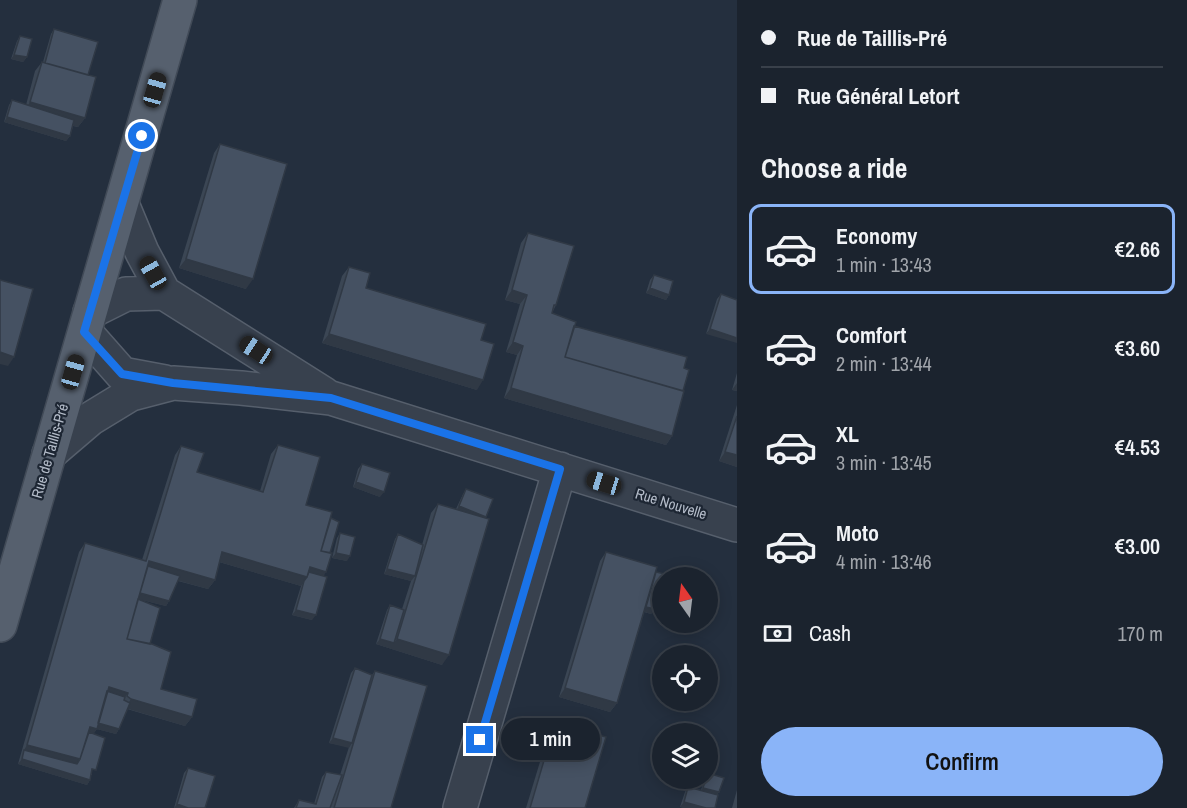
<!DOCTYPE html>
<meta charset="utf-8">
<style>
body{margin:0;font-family:"Archivo Narrow",sans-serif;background:#282f3a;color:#f1f3f6;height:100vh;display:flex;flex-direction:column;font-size:22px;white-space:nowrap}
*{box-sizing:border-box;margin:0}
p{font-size:20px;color:#a0a4aa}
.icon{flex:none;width:33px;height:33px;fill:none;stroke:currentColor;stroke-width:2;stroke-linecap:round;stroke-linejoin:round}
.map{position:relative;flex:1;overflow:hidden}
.details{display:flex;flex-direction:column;background:#1b232e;width:450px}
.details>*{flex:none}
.banner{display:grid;align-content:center;height:132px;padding:0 24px;background:#1b232e}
.needle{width:39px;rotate:346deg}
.fabs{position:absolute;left:652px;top:567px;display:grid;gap:12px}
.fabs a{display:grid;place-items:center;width:66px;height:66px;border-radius:50%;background:#1b232e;box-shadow:0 3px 15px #0003,0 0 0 2px #39404a;font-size:30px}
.end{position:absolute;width:27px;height:27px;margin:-14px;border:8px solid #1a73e8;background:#fff;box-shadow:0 0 0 3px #fff}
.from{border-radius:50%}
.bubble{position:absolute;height:42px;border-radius:21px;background:#1b232e;box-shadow:0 3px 15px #0003,0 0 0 2px #39404a;font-size:20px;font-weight:600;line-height:42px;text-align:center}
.car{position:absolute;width:18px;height:36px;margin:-18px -9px;border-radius:8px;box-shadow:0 0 4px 2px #0007;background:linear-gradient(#222 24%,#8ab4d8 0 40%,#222 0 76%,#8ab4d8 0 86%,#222 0)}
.banner b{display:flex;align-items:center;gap:21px;height:57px;font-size:22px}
.banner b+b{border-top:2px solid #39404a}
.banner i{width:15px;height:15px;background:#f1f3f6}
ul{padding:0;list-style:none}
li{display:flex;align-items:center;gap:18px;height:90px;margin:0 12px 9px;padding:0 12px;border:3px solid transparent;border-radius:12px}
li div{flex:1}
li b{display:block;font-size:22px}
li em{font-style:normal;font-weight:600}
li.current{border-color:#8ab4f8}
li>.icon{width:54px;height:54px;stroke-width:1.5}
h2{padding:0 24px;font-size:27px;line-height:72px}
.pay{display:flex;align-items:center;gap:15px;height:66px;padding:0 24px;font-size:22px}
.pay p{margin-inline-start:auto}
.cta{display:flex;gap:12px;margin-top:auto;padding:12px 24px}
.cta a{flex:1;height:69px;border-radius:36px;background:#8ab4f8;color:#111;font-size:24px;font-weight:600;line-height:69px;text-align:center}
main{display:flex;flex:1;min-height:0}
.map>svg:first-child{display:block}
</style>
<main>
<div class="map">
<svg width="737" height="808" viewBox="0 0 737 808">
<rect width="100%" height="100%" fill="#242f3e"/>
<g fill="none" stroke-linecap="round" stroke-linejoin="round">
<defs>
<path id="minor" d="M122 204 142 252 164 293 324 394
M90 312 126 294 164 293
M85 332 122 374 165 382
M49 454 90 419 131 394 173 383 241 388 331 398 737 525
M460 808 560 469"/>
<path id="major" d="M0 625 180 0"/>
</defs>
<!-- minor casing -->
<use href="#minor" stroke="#565f6c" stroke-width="36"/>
<!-- major casing -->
<use href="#major" stroke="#414a57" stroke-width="36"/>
<!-- minor -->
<use href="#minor" stroke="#38414e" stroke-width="33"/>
<!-- major -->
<use href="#major" stroke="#56606e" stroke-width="33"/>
</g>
<!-- wall -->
<path fill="#3b4654" d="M54 29 88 75 85 118 78 127 73 126 70 136 66 141 4 122 9 105 12 100 26 105 35 71 42 62H43L51 34Z
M20 36 27 57 23 62 11 59 17 41Z
M220 144 246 289 179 268 214 153Z
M528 233 556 305 552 313 574 326 684 368 683 391 672 436 666 445 504 398 517 355 506 352 520 304 505 300 521 243Z
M349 267 366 288 477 390 322 343 342 276Z
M654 275 669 295 666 300 646 293 650 280Z
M721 294 737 300 706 334 717 299Z
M737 373V391L732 390Z
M737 405V467L719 461Z
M278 445 306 505 331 518 324 576 312 620 292 615 301 586 219 562 215 580 208 589 178 581 169 601 166 606 138 599 161 689 192 717 185 726 127 709 119 729 116 734 97 729 93 734 92 775H91L90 780 87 785 18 764 79 552 85 543 142 560 175 455 181 446 197 472 260 491 271 454Z
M362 464 380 497 353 487 358 469Z
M466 489 485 518 442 665 376 644 387 610 390 605 402 609 411 581 384 574 395 539 398 534 422 545 431 513 438 504 456 509 463 494Z
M340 533 347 561 332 558 337 538Z
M606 552 656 572 655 609 651 614 644 612 617 703 610 712 559 697 600 561Z
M355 668 372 675 375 671 391 808H330L333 799 330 808H294L299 800 314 804 322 777 326 772 340 775 349 747 329 743 351 673Z
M555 723 585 808H526L549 732Z
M188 768 205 808H174L184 773Z
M705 778H708L719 792 717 795 715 808H685L680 807 685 792 688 787 701 790Z
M737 790V808H732Z"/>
<!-- shaded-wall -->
<path fill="#303945" d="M14 55 27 57 23 62 11 59Z
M30 102 85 118 78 127 24 112Z
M7 117 70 136 66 141 4 122Z
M186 259 253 279 246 289 179 268Z
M650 288 669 295 666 300 646 293Z
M512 290 527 295 520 304 505 300Z
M710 329 737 338V343L706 334Z
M329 334 483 380 477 390 322 343Z
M513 342 523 346 517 355 506 352Z
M0 352 14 357 8 366 0 364Z
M737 383V391L732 390Z
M511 388 672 436 666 445 504 398Z
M725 452 737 455V467L719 461Z
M356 482 384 492 380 497 353 487Z
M459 506 486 517 482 521 456 511Z
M222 552 310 567 326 572 320 581 307 578 301 586 216 561Z
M336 553 350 556 347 561 332 558Z
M149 561 215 580 208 589 144 571Z
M387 569 415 576 411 581 384 574Z
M138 593 169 601 166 606 134 598Z
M644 606 655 609 651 614 641 611Z
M296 610 316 615 312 620 292 615Z
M380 639 394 643 397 639 449 655 442 665 376 644Z
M109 687 128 693 121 702 104 696Z
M565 688 617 703 610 712 559 697Z
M131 699 192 717 185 726 125 708Z
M97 723 119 729 116 734 93 728Z
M90 727 97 729 90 738 86 737Z
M333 738 352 743 349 748 329 743Z
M27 745 80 759 73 769 24 750Z
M22 759 90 780 87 785 18 764Z
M703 788 719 792 716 797 700 792Z
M684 802 706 808H685L680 807Z
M177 804 188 808H174Z"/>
<!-- building -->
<path fill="#455162" stroke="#303945" stroke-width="1.5" d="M54 29 98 42 88 75 45 63Z
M20 36 32 39 27 57 14 55Z
M42 62 96 77 85 118 30 102Z
M12 100 74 120 70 136 7 117Z
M220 144 287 164 253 279 186 259Z
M528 233 574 246 556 305H554L552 313 576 322 565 357 684 391 672 436 511 388 523 346 513 342 527 295 512 290Z
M349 267 370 273 366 288 486 324 481 340 494 344 483 380 329 334Z
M654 275 673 281 669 295 650 288Z
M0 280 33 289 14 357 0 352Z
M721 294 737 300V338L710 329Z
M574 326 687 357 684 368 689 370 683 391 565 357Z
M737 416V455L725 452Z
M278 445 320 457 306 505 332 512 321 551 332 553 326 572 310 567 307 577 222 552 215 580 149 561 127 639 152 644 171 652 161 689 197 699 192 717 131 699 127 696 128 693 109 687 97 729 90 727 80 759 27 745 85 543 146 561 181 446 204 453 197 472 263 492Z
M362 464 390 473 384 492 356 482Z
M466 489 493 499 486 517 459 506Z
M438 504 489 519 449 655 397 639Z
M331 518 339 522 330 553 321 551Z
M340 533 355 537 350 556 336 553Z
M398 534 423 545 415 576 387 569Z
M606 552 657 567 617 703 565 688Z
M148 566 180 576 169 601 140 593Z
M309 572 327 577 316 615 296 610 304 581 307 577Z
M656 572 665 574 664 578H663V582L655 609 646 607Z
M138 599 160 608 150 644 127 639Z
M390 605 404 610 394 643 380 639Z
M355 668 372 675 352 743 333 738Z
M375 671 427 686 391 808H334Z
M107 691 125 697 124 700 130 703 119 729 98 723Z
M555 723 606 737 585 808H530Z
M89 732 105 738 96 770 92 769 90 780 22 759 24 750 77 764 80 759Z
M188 768 215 776 205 808H188L177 804Z
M326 772 342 775 330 808H296L299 800 316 804Z
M708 773 724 778 719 792 703 788 706 778H708Z
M688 787 718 795 715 808H706L684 802Z"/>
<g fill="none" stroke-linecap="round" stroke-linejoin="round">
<!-- route -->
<path stroke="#1a73e8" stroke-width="8" d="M142 136 84 332 122 374 173 383 331 398 560 469 480 740"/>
</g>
<g text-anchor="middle" stroke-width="4.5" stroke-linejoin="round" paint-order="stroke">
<!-- street labels -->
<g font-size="15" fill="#b4bcc9" stroke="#1d2633">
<text transform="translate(50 451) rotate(-74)" y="5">Rue de Taillis-Pré</text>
<text transform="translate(671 504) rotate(17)" y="5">Rue Nouvelle</text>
</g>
</g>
</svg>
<div class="fabs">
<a><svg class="needle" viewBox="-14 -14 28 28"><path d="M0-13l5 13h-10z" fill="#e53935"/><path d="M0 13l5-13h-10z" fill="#a0a4aa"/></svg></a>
<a><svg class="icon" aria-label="locate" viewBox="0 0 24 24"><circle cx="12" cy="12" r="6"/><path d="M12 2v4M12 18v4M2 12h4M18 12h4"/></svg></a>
<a><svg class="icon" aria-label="layers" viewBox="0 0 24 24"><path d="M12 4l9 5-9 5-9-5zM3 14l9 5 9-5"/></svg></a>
</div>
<i class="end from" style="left:142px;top:136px"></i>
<i class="end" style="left:480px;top:740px"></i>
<div class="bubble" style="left:501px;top:718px;width:99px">1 min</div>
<i class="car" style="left:155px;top:90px;rotate:16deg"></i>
<i class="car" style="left:153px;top:273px;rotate:331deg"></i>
<i class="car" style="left:256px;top:350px;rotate:303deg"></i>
<i class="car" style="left:73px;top:372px;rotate:16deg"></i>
<i class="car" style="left:604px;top:483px;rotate:287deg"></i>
</div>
<section class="details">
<div class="banner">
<b><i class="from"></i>Rue de Taillis-Pré</b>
<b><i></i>Rue Général Letort</b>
</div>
<h2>Choose a ride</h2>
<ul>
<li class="current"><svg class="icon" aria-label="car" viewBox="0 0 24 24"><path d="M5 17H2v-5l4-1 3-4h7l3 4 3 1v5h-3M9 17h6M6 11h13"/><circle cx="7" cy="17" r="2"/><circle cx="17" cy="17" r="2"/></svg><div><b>Economy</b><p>1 min · 13:43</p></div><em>€2.66</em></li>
<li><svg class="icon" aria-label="car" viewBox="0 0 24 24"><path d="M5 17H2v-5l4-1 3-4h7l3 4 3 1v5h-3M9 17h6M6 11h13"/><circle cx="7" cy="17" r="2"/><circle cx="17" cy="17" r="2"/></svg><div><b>Comfort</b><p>2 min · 13:44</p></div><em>€3.60</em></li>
<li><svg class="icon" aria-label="car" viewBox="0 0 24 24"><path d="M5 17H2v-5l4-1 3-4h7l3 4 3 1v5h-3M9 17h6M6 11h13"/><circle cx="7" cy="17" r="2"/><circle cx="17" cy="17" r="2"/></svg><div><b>XL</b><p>3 min · 13:45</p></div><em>€4.53</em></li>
<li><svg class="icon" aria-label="car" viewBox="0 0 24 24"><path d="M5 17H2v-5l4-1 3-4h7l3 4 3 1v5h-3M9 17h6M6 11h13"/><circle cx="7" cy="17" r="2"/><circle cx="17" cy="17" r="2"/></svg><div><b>Moto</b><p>4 min · 13:46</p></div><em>€3.00</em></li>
</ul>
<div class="pay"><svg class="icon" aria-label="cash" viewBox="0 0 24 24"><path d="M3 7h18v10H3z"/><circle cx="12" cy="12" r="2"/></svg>Cash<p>170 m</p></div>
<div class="cta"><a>Confirm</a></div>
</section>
</main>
